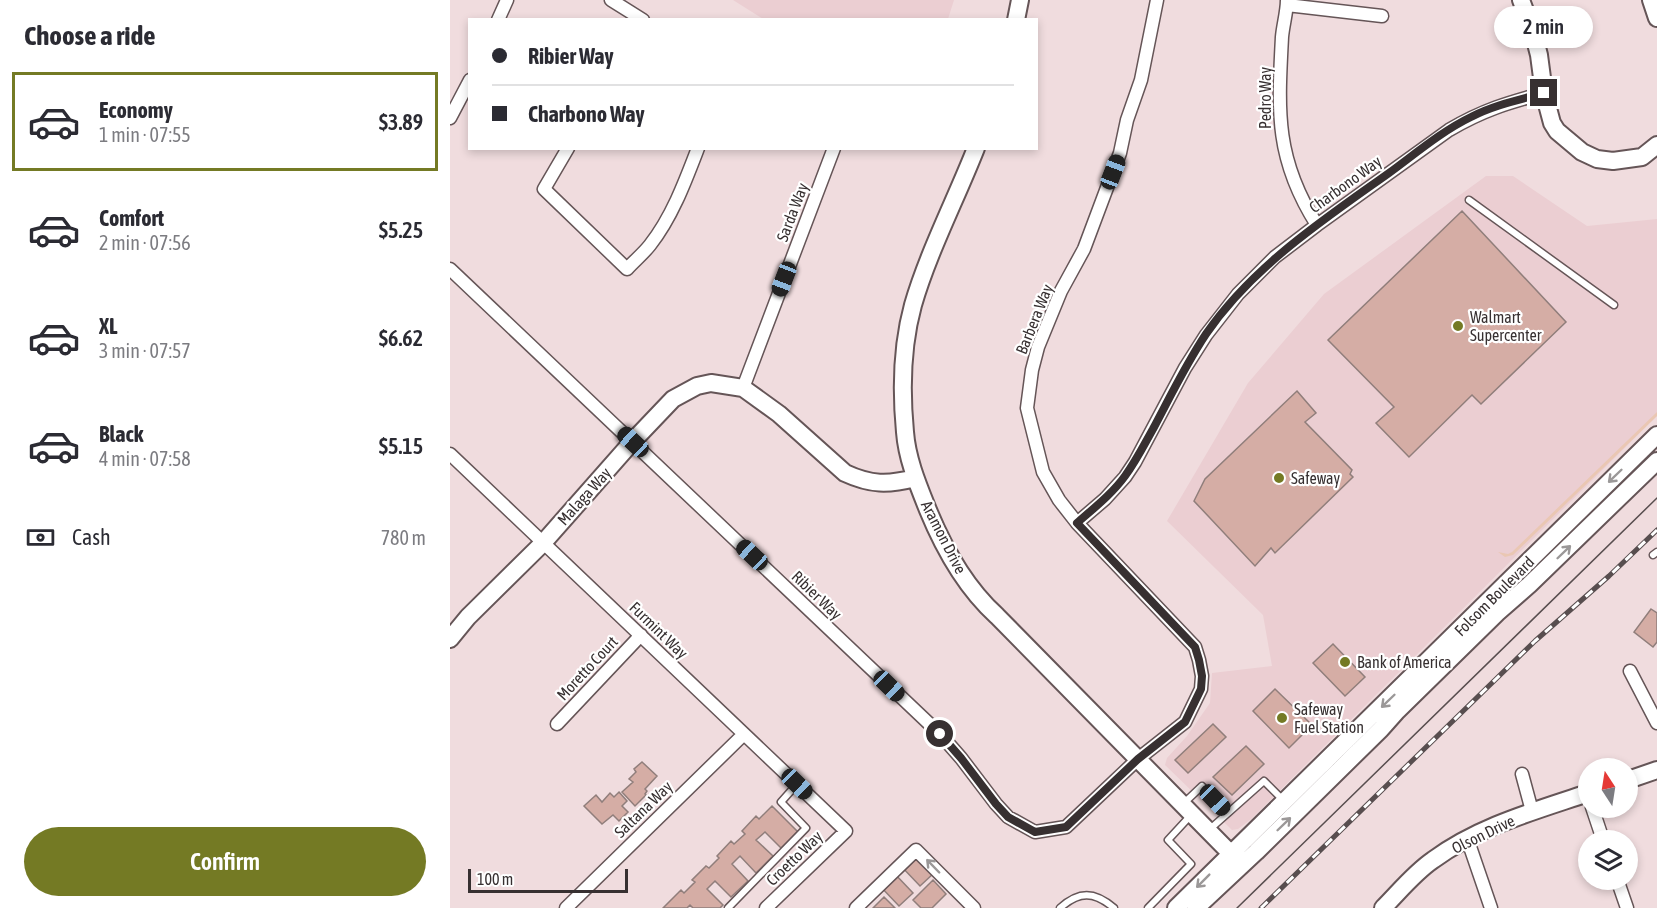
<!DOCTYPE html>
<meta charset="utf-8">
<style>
body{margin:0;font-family:"Asap Condensed",sans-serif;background:#f2f2f3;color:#2b2b33;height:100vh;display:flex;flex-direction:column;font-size:22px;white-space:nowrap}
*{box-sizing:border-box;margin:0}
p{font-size:20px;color:#7c7c81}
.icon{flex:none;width:33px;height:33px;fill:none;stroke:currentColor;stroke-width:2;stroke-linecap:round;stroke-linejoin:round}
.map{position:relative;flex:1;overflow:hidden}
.panel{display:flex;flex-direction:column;background:#fff;width:450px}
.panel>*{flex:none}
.top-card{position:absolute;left:18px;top:18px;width:570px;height:132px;border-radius:0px;box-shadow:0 3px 9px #0003;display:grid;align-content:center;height:132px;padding:0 24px;background:#fff}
.needle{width:39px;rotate:348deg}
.tools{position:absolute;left:1128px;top:758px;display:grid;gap:12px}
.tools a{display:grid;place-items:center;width:60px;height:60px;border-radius:50%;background:#fff;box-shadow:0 3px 9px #0003;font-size:30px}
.scale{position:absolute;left:18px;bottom:15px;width:160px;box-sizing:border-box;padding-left:6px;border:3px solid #373031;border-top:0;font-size:16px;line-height:21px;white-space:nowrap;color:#373031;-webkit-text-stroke:4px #fff;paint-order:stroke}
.end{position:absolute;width:27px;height:27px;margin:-14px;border:8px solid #373031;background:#fff;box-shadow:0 0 0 3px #fff}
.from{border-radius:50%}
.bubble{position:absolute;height:42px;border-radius:21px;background:#fff;box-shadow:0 3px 9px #0003;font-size:20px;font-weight:600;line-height:42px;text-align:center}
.car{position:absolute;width:18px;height:36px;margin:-18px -9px;border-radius:8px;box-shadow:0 0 4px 2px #0007;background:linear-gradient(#222 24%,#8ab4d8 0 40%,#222 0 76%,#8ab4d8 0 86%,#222 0)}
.top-card b{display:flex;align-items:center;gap:21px;height:57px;font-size:22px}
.top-card b+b{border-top:2px solid #e1e1e2}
.top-card i{width:15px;height:15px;background:#2b2b33}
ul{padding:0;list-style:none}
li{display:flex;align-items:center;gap:18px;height:99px;margin:0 12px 9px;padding:0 12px;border:3px solid transparent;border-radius:0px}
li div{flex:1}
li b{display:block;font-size:22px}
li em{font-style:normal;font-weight:600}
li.selected{border-color:#747a24}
li>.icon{width:54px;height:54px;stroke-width:1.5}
h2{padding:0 24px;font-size:27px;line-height:72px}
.pay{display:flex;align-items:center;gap:15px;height:66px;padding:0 24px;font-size:22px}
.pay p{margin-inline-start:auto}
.cta{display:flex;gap:12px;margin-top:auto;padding:12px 24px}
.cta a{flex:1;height:69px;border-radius:36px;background:#747a24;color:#fff;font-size:24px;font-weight:600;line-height:69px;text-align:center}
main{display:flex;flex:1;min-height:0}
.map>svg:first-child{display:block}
</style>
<main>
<section class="panel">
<h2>Choose a ride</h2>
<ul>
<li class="selected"><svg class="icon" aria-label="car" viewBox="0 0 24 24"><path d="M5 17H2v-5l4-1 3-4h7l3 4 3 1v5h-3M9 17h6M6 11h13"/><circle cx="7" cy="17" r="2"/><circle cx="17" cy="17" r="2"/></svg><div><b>Economy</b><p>1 min · 07:55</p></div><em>$3.89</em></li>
<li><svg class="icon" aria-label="car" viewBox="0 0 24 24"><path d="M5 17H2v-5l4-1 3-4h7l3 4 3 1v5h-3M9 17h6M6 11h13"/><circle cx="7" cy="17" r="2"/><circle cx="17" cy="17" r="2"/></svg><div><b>Comfort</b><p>2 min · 07:56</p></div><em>$5.25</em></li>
<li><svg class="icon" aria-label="car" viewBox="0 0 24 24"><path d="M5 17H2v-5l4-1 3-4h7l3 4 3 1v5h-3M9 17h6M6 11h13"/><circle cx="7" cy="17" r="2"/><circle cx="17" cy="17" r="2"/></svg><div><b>XL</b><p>3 min · 07:57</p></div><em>$6.62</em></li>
<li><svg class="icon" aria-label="car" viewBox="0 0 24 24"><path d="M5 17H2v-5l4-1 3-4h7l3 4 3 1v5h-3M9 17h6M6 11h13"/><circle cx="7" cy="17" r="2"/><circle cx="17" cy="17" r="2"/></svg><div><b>Black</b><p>4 min · 07:58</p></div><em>$5.15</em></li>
</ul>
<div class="pay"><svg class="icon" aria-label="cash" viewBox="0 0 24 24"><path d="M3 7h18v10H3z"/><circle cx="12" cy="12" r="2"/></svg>Cash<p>780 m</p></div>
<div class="cta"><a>Confirm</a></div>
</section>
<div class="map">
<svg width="1207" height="908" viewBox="0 0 1207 908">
<rect width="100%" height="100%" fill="#f0dcde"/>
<!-- built -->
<path fill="#ebced2" d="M283 0H504L498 19 315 20Z
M1036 176H1063L1137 226 1207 219V416L800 820 788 829 782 830 715 765 717 758 737 736 760 703 762 673 822 666 813 615 717 521 798 383 874 294Z"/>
<!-- grass -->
<path fill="#eac7b3" d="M1207 412V416L1063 555 1055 557 1048 552 1058 554 1062 552Z"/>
<!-- building -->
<path fill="#d5ada5" stroke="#907e7b" stroke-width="1.5" d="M1012 211 1116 322 1031 404 1022 395 959 457 926 423 944 407 878 340Z
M847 391 866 413 855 422 902 470 900 474 903 477 825 553 821 548 805 566 744 501 755 479Z
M1201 609 1207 613V642L1203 647 1184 632Z
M883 644 915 677 895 696 863 663Z
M825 689 862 725 839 748 803 711Z
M763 724 776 737 738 773 725 760Z
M796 746 814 764 782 795 763 777Z
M192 762 207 776 195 789 197 791 195 794 196 795 185 806 172 792 183 782 179 779 186 772 184 769Z
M169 792 177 801 172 806 178 812 169 821 163 815 152 824 134 806 146 795 152 802 160 793 164 797Z
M322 806 348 832 331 848 315 832 306 840 323 856 306 873 290 856 282 864 298 881 281 897 265 881 257 889 273 905 270 908H243L240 905 237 908H213L231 890 234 893 245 882 242 880 256 866 259 868 269 858 267 856 281 841 284 844 295 834 292 831 306 816 309 819Z
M465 853 484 873 470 886 451 866Z
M444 873 463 893 449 906 430 886Z
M483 880 496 894 482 908H471L463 900Z
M434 897 445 908H423Z"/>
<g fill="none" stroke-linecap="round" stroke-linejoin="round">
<defs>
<path id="lane" d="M1019 200 1164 305
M1203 555 1207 552
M734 803 752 786 778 813
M760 829 814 781 834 801
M278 908 356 828 331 802 347 784
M610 908C629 891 644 891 664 908
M698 908 741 864 718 840 742 814"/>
<path id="street" d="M161 0 193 20
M837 0C837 12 833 25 832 37 828 112 825 159 867 225
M837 5 932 16
M48 20 57 0
M0 118 20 80
M118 148 94 189 177 269C184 261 193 254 200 245 222 217 235 182 248 148
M0 269 490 734 511 758 546 804 558 817 585 832 616 827 688 759 735 722 751 689 752 676 749 660 745 647 627 523 609 500 593 472 577 408 582 370 588 347 611 291 634 249 670 153 677 120 691 80 707 0
M293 388 384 148
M0 454 396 831 316 908
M627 523 655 499 675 477 685 462 735 368 756 335 788 294 825 257 867 225 999 130C1033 110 1057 103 1094 93
M1180 671 1207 723
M107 724 191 635
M1072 774 1082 811
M1142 807 1153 840
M1017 838 1041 908
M1167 879 1177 908
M116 908 294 734
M406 908 466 850 524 908"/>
<path id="secondary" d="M1071 0 1083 32 1089 55 1094 93 1102 123 1107 131 1132 152 1147 159 1163 161 1192 157 1207 145
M1201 0 1207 18
M566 20 570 0
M526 148C506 199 478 253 463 305 452 345 451 390 455 432 457 459 468 485 478 510 494 549 515 587 547 616L792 865
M0 639 18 617 93 543 182 442 223 399 247 386 261 383 293 388 329 414 395 473C421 485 438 485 465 478
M1178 780 1207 770
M726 908 1207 435
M746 908 806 852 931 729 947 711 1047 613 1079 585 1207 461
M933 908C949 892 964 873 983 860 1029 826 1085 811 1138 793"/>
</defs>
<!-- lane casing -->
<use href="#lane" stroke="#655557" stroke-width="9"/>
<!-- street casing -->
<use href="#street" stroke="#655557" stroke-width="15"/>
<!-- secondary casing -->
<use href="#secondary" stroke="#655557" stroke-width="20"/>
<!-- lane -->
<use href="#lane" stroke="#fff" stroke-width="6"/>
<!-- street -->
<use href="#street" stroke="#fff" stroke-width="12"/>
<!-- secondary -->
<use href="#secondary" stroke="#fff" stroke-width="16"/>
<!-- tram -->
<path stroke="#584e4f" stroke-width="1.5" d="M787 908 1207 498"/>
<defs>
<path id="rail" d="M811 908 1085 641 1159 576 1207 530"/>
</defs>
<!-- rail casing -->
<use href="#rail" stroke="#584e4f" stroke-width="5"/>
<!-- rail -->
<use href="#rail" stroke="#fff" stroke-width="3" stroke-dasharray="9" stroke-linecap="butt"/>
</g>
<!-- one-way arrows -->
<defs><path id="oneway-shaft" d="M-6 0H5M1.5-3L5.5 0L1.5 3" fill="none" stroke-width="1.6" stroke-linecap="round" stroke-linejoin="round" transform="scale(1.5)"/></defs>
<g stroke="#9b9898">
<use href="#oneway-shaft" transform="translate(1165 476) rotate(136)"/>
<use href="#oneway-shaft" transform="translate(1114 552) rotate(-44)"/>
<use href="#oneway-shaft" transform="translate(938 701) rotate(136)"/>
<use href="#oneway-shaft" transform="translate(834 824) rotate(-44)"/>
<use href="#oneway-shaft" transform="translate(483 866) rotate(-134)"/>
<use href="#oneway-shaft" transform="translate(753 881) rotate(135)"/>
</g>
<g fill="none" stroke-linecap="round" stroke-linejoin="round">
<!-- route -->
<path stroke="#373031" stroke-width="8" d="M490 734 511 758 546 804 558 817 585 832 616 827 688 759 735 722 751 689 752 676 749 660 745 647 627 523C644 508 662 494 675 476 686 461 694 445 703 429 720 397 736 364 756 334 803 266 873 220 939 173 965 154 992 131 1021 117 1044 105 1069 100 1094 93"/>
</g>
<!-- markers -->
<g fill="#747a24" stroke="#fff" stroke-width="2">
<circle cx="1008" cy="326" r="6"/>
<circle cx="829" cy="478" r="6"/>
<circle cx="895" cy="662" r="6"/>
<circle cx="832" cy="718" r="6"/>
</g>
<g text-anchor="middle" stroke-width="4.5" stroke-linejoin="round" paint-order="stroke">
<!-- street labels -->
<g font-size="16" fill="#373031" stroke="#fff">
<text transform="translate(815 98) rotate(-90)" y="6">Pedro Way</text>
<text transform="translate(895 184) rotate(-36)" y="6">Charbono Way</text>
<text transform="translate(342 212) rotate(-69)" y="6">Sarda Way</text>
<text transform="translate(584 319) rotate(-68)" y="6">Barbera Way</text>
<text transform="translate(134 496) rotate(-48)" y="6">Malaga Way</text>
<text transform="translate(494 537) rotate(63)" y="6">Aramon Drive</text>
<text transform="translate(367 595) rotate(44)" y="6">Ribier Way</text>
<text transform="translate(1044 596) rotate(-45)" y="6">Folsom Boulevard</text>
<text transform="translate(209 630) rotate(44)" y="6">Furmint Way</text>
<text transform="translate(137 668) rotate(-47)" y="6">Moretto Court</text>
<text transform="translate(193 809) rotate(-44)" y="6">Saltana Way</text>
<text transform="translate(1033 834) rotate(-26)" y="6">Olson Drive</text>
<text transform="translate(344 858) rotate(-44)" y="6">Croetto Way</text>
</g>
<!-- poi labels -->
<g font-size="16" fill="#373031" stroke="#fff" text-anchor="start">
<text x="1020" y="323">Walmart<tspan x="1020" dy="18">Supercenter</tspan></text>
<text x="841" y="484">Safeway</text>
<text x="907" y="668">Bank of America</text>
<text x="844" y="715">Safeway<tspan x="844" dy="18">Fuel Station</tspan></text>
</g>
</g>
</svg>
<div class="tools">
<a><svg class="needle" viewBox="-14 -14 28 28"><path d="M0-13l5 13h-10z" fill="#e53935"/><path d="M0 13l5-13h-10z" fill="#7c7c81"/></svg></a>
<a><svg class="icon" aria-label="layers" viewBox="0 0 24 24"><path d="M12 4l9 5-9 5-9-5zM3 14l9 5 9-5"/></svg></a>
</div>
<div class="scale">100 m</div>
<i class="end from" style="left:490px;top:734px"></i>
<i class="end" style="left:1094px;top:93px"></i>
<div class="bubble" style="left:1044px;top:6px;width:99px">2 min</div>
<i class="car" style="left:663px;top:172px;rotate:21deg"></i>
<i class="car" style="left:334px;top:279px;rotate:201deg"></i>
<i class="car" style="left:183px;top:442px;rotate:313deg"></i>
<i class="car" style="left:302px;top:555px;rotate:313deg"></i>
<i class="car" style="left:439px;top:686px;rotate:134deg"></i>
<i class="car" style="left:347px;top:784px;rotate:134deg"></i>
<i class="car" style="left:765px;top:800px;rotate:136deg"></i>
<div class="top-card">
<b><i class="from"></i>Ribier Way</b>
<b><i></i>Charbono Way</b>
</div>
</div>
</main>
